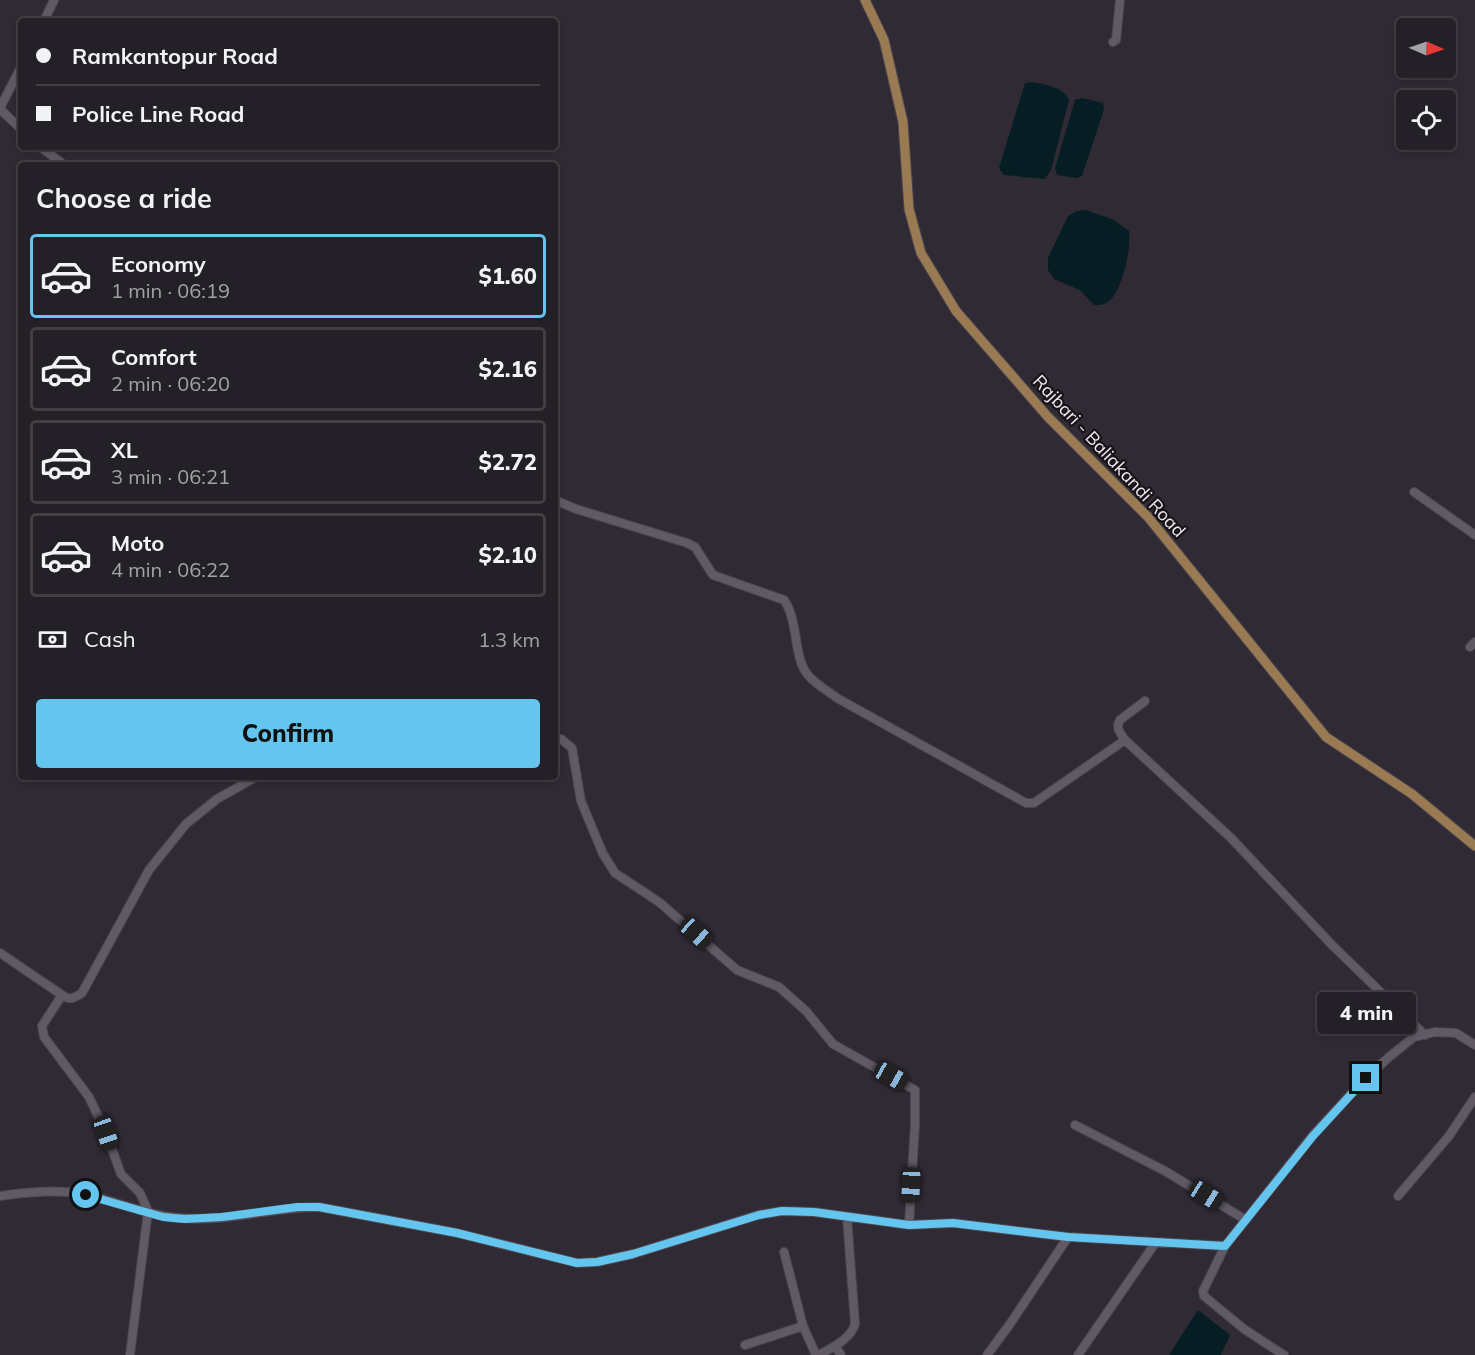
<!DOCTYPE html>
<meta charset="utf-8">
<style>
body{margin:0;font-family:Mulish,sans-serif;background:#2c282f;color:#f1f3f6;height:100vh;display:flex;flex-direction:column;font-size:22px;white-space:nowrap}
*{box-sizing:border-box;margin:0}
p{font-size:20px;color:#a3a3a7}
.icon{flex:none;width:33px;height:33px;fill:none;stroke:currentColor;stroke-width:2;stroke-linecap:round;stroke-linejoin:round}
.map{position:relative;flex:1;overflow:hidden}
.side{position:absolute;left:18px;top:162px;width:540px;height:618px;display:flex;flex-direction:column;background:#242027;border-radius:6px;box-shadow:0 3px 9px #0003,0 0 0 2px #413e44}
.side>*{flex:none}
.banner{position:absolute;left:18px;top:18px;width:540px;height:132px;border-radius:6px;box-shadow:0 3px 9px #0003,0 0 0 2px #413e44;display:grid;align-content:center;height:132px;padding:0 18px;background:#242027}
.needle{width:39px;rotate:92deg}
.tools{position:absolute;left:1396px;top:18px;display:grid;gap:12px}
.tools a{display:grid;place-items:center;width:60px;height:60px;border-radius:6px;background:#242027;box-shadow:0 3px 9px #0003,0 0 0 2px #413e44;font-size:30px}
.end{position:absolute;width:27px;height:27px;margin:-14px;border:8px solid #64c5ee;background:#111;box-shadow:0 0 0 3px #111}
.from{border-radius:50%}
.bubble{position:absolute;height:42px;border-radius:6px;background:#242027;box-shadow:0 3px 9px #0003,0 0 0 2px #413e44;font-size:20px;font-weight:800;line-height:42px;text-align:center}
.car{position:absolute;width:18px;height:36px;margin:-18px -9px;border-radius:8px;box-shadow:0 0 4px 2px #0007;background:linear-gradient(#222 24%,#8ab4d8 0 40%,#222 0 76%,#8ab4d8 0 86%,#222 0)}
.banner b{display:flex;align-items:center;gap:21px;height:57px;font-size:22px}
.banner b+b{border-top:2px solid #413e44}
.banner i{width:15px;height:15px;background:#f1f3f6}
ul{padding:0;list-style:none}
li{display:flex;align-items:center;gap:18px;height:84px;margin:0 12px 9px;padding:0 6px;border:3px solid #413e44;border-radius:6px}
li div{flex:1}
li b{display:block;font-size:22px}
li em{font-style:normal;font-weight:800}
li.current{border-color:#64c5ee}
li>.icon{width:54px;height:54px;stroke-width:1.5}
h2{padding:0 18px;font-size:27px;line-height:72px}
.pay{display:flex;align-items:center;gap:15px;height:66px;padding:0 18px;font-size:22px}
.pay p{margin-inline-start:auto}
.cta{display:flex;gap:12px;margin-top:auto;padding:12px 18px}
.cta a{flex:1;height:69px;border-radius:6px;background:#64c5ee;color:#111;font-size:24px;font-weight:800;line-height:69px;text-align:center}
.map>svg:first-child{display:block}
</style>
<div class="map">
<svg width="1475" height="1355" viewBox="0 0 1475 1355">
<rect width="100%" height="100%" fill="#302a34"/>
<!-- water -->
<path fill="#061d24" d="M1032 82C1044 84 1064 87 1069 100L1051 170 1045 179 1004 175 999 168 1025 83Z
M1082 98 1103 103 1104 109 1082 176 1077 178 1057 175 1055 168 1075 100Z
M1085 210 1112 219 1129 231C1132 247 1122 292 1108 302 1103 305 1099 305 1094 305L1080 290 1054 279 1048 270V258L1068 216 1077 211Z
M1198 1310 1230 1335 1221 1355H1169Z"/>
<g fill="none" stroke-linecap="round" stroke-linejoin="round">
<defs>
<path id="minor" d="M44 21 54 0
M1113 42 1116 40 1120 0
M0 108 21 67
M0 109 21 129
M41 147 64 165
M1414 492 1475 535
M555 500 576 509 687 543 695 547 713 575 784 600C799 621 793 658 808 675 815 684 828 691 837 698L1026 803H1034L1125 740 1231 838 1333 946 1425 1035
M1470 647 1475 642
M555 739H561L572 748 581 801 603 854 615 873 659 902 737 970 779 987 806 1011 833 1044 915 1090V1124L909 1225
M1125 740C1121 734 1115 728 1120 720L1145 701
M0 953 62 995 42 1026 44 1037 89 1097 106 1133 121 1174 140 1193 148 1211 130 1355
M62 995C70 1001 74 998 82 993L149 870 186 824 217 799 256 777
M1075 1125 1165 1171 1246 1220
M0 1196C29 1192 58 1189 87 1195 118 1202 149 1216 181 1218 227 1222 273 1207 319 1207L457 1233 577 1263 597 1262 633 1254 758 1215 782 1211 814 1212 909 1225 953 1223 1068 1237 1225 1246
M1398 1196 1449 1136 1475 1097
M784 1252 803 1326 816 1355
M745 1345 803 1326
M835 1346 841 1355
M819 1355C831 1348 851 1339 855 1324L847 1217
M987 1355 1010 1324 1068 1237
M1078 1355 1156 1242
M1284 1355 1244 1329 1204 1296 1203 1291 1225 1246 1313 1135 1366 1078 1389 1057 1414 1037 1435 1032 1456 1033 1475 1045"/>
<path id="major" d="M865 0 884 40 903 122 909 209 921 253 956 311 1048 417 1148 517 1326 737 1412 794 1475 846"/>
</defs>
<!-- minor casing -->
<use href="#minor" stroke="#4b464e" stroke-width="10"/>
<!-- major casing -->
<use href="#major" stroke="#4b464e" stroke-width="11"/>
<!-- minor -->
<use href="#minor" stroke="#615a65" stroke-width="8"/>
<!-- major -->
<use href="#major" stroke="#9a7a52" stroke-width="9"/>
</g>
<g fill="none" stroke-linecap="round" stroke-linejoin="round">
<!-- route -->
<path stroke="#64c5ee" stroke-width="8" d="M86 1195 163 1217 184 1219 222 1217 297 1207H319L457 1233 577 1263 597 1262 633 1254 759 1215 782 1211 814 1212 909 1225 953 1223 1068 1237 1225 1246 1313 1136 1366 1078"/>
</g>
<g text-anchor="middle" stroke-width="4.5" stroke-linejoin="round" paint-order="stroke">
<!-- street labels -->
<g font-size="18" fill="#ede9f0" stroke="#171418">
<text transform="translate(1109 456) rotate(47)" y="6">Rajbari - Baliakandi Road</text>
</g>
</g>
</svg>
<div class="tools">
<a><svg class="needle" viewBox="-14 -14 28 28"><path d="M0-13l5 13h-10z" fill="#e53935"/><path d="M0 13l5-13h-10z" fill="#a3a3a7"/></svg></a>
<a><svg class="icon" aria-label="locate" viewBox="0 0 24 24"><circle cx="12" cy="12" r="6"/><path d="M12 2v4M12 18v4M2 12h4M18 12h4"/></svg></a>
</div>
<i class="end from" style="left:86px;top:1195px"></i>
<i class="end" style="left:1366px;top:1078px"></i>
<div class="bubble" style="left:1317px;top:992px;width:99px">4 min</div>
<i class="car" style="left:696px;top:933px;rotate:132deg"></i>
<i class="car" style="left:891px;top:1076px;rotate:119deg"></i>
<i class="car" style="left:106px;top:1133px;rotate:161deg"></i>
<i class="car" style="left:911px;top:1185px;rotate:183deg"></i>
<i class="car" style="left:1206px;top:1195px;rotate:122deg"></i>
<div class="banner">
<b><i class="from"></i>Ramkantopur Road</b>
<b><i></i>Police Line Road</b>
</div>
<section class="side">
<h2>Choose a ride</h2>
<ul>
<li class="current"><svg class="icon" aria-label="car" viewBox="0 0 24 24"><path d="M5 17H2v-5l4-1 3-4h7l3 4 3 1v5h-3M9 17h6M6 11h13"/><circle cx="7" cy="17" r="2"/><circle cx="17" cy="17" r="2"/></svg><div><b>Economy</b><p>1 min · 06:19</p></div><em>$1.60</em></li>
<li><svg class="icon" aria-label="car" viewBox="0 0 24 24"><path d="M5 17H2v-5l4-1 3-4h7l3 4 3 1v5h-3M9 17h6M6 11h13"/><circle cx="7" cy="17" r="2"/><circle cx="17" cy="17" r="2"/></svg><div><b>Comfort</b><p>2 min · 06:20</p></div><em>$2.16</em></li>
<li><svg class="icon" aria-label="car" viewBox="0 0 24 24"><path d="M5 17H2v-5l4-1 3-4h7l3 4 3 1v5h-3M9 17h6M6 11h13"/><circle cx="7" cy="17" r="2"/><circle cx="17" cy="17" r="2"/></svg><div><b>XL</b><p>3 min · 06:21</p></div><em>$2.72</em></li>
<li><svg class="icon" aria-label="car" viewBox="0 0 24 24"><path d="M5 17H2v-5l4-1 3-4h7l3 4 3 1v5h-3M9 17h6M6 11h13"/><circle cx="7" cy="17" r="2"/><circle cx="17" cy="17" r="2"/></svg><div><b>Moto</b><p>4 min · 06:22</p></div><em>$2.10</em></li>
</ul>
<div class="pay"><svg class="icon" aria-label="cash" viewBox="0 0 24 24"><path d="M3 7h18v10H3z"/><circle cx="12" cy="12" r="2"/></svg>Cash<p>1.3 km</p></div>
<div class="cta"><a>Confirm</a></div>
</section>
</div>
